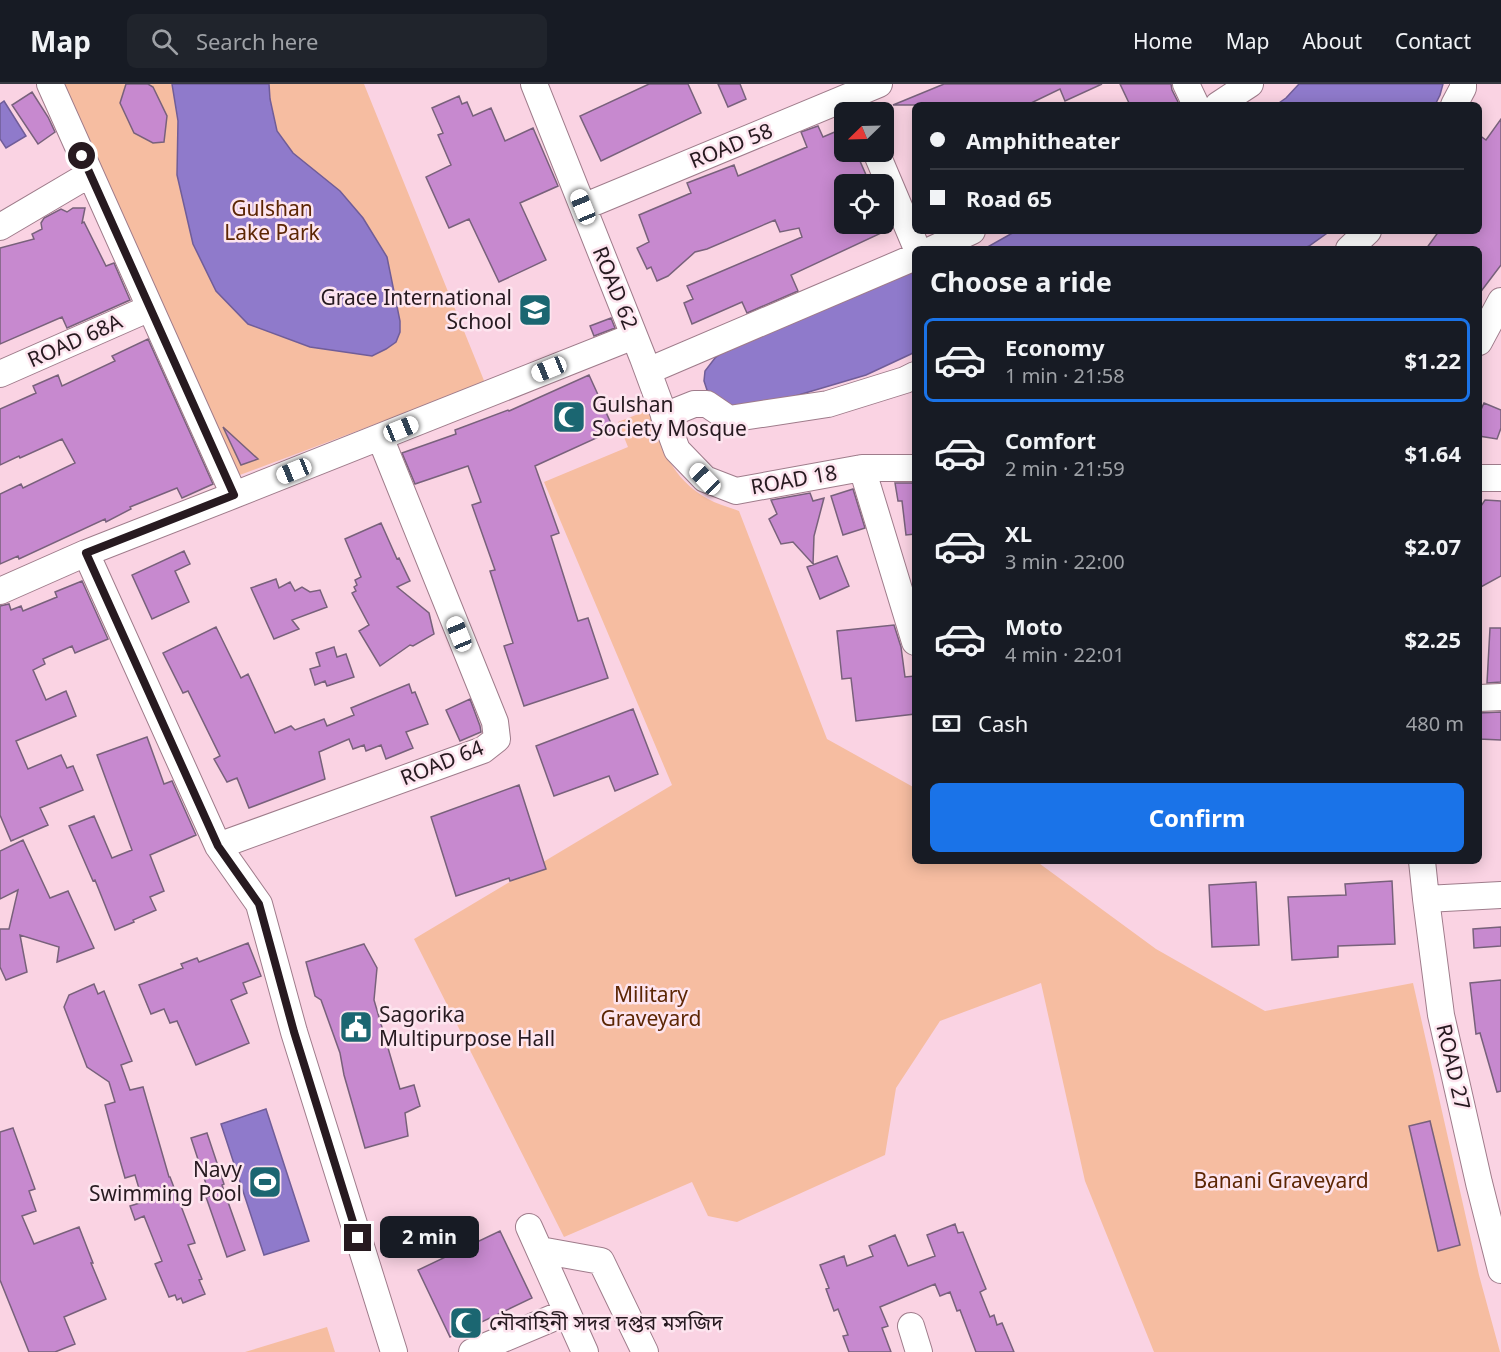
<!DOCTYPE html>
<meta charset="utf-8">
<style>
body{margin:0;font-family:"Noto Sans","Noto Sans Bengali",sans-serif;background:#20242c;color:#f1f3f6;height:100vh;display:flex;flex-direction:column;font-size:22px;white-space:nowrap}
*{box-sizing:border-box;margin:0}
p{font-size:20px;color:#9ea1a6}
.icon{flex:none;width:33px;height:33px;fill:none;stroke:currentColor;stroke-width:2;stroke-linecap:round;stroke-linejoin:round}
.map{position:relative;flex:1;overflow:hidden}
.sheet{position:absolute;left:912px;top:162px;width:570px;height:618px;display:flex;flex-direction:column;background:#171b24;border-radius:9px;box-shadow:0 3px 15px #0003}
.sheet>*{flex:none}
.top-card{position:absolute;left:912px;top:18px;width:570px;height:132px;border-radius:9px;box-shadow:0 3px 15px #0003;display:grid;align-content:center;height:132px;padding:0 18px;background:#171b24}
.needle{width:39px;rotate:247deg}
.controls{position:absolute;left:834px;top:18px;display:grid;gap:12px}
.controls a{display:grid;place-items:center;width:60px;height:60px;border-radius:9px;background:#171b24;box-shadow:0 3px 15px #0003;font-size:30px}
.end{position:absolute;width:27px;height:27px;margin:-14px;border:8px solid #271a20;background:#fff;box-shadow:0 0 0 3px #fff}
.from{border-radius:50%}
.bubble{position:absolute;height:42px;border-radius:9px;background:#171b24;box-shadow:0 3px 15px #0003;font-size:20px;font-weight:700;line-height:42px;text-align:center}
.car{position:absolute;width:18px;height:36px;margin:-18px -9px;border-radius:8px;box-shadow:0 0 4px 2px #0007;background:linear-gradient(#fff 24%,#345 0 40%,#fff 0 76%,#345 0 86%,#fff 0)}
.top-card b{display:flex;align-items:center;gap:21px;height:57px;font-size:22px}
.top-card b+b{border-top:2px solid #363941}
.top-card i{width:15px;height:15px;background:#f1f3f6}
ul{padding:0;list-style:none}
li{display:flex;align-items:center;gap:18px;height:84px;margin:0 12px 9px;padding:0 6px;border:3px solid transparent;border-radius:9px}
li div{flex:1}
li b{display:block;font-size:22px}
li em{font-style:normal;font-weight:700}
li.selected{border-color:#1a73e8}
li>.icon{width:54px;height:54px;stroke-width:1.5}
h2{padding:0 18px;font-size:27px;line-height:72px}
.pay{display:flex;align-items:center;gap:15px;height:66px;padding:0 18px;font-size:22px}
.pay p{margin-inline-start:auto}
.button{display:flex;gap:12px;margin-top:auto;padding:12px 18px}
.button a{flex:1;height:69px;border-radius:9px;background:#1a73e8;color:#fff;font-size:24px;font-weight:700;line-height:69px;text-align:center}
header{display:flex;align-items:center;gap:36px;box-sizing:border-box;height:84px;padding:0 30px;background:#171b24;border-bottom:2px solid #363941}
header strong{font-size:28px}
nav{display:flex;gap:33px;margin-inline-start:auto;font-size:21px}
.search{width:420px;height:54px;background:#20242c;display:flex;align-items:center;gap:15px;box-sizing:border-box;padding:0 21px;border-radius:9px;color:#9ea1a6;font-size:22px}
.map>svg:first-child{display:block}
</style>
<header>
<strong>Map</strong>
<div class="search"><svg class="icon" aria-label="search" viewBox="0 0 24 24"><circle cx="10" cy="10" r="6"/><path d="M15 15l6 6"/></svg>Search here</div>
<nav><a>Home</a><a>Map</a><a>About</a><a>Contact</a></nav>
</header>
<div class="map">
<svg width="1501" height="1268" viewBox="0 0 1501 1268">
<rect width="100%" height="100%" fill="#fad3e3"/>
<!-- green -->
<path fill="#f6bda1" d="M60 0H364L485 299 237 392Z
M651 325C661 364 671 394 708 415 717 420 729 423 739 427L827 655 915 704V777H1036L1156 865 1265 927 1413 899 1479 1191 1500 1268H1154L1085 1097 1041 899 940 937 896 1004 885 1071 737 1138 708 1132 692 1098 564 1153 414 855 672 701 544 398 628 363 618 338Z
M327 1243 335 1268H245Z"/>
<!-- water -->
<path fill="#8f7acb" stroke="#705d98" stroke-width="1.5" d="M172 0H269L270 15 277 47 293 69 340 107 363 134 387 173 400 237V248L396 258 386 265 372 272 310 263 248 240 216 207 193 160 177 91 178 37Z
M1299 0H1443L1440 11 1435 21H1276L1286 14Z
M4 17 26 52 6 64 0 55V20Z
M1016 147H1330L1309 162 1302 165H984Z
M915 185V267L911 270 866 291 785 315 735 324 714 314 707 306 704 297 705 287 715 274 736 258Z
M266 1025 309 1157 264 1171 221 1040Z"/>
<!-- building -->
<path fill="#c789cf" stroke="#78617b" stroke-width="1.5" d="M126 0H148L153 3 167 32 164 58 153 59 134 49 120 19Z
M649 0H688L701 29 601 77 580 32Z
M718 0H740L746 15 728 23Z
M944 0H1102L1065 17 1060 5 1027 21H893Z
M1120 0H1171L1172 6 1178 18 1172 21H1130Z
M32 8 48 33 55 48 38 60 12 21Z
M459 12 462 20 467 18 473 32 491 24 505 57 533 44 558 102 520 119 546 176 499 198 469 135 449 144 426 93 451 81 438 51 443 49 432 24Z
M1501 35V181L1479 210V165H1426L1439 147H1479V51L1486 56Z
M818 42 823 53 837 47 844 68H856L870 100H844V140H890L892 144 791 191 798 207 747 229 742 218 692 240 684 219 693 215 687 202 802 153 799 144 780 148 775 136 707 165 695 168 668 192 657 197 651 183 647 185 637 164 649 158 639 131 691 109 687 99 734 81 738 92 807 63 801 48Z
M73 124H85L82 139 84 138 106 182 114 179 130 216 67 244 62 233 0 260V164L34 155 32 150 42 145 41 139 44 134 61 125 67 128Z
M611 234 615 244 594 252 590 242Z
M148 255 213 400 182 414 177 404 130 423 131 425 106 438 105 435 19 475 18 472 0 480V410L21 400 23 404 75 379 62 355 20 374 19 372 0 381V325L36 309 33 302 58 291 62 302 115 277 112 272Z
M589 291 614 346 535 382 559 449 551 452 578 537 588 534 608 594 524 622 504 562 513 559 490 487 495 486 472 421 481 418 468 382 415 400 402 369 456 350 455 346 508 326 509 327Z
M1484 319 1501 326V344L1497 355 1479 352V330Z
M223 343 258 375 241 381Z
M895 399H915V450L906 451 902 417H898Z
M853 405 865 444 843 451 831 412Z
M810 409 813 417 824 414 814 452 813 480 793 458 781 460 769 435 777 430 771 416Z
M1485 416 1501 417V492L1479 504V425Z
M381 439 397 475 399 474 410 497 397 503 429 529 434 550 413 562 410 561 380 582 359 547 369 541 352 509 356 507 354 503 357 501 355 496 361 493 345 455Z
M184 467 190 480 175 487 189 518 152 535 132 491Z
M837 472 849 502 820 515 807 483Z
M276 495 279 504 290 498 295 507 302 503 310 508 320 506 327 523 292 536 299 545 274 555 251 504Z
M82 497 108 555 75 569 72 562 43 575 45 580 33 586 46 616 66 607 76 632 16 657 28 685 61 671 67 684 73 682 83 706 40 724 48 741 11 757 0 731V522L9 520 11 526 21 522 23 527 57 513 55 508Z
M894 541 901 563 905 593 915 592V630L856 637 851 594 842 595 837 547Z
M216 543 241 594 248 590 275 649 291 642 295 646 324 635 327 642 354 631 351 624 409 600 412 609 415 608 428 640 406 648 413 664 386 675 381 661 366 667 364 661 353 665 349 655 319 668 325 695 249 724 237 694 227 698 214 675 220 672 188 607 183 609 163 569Z
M1490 544H1501V598L1487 599Z
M334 563 337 573 346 570 354 593 327 602 325 597 315 601 310 585 320 582 316 569Z
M470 615 480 642 481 648 460 657 446 626Z
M633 625 658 690 615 707 609 692 554 712 536 662Z
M1501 628V656L1479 655V629Z
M147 653 164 700 172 697 196 751 150 771 164 807 150 813 156 826 133 836 134 838 115 846 95 796 93 797 69 742 94 732 112 774 132 766 97 671Z
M519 701 546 785 510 797 509 794 456 812 431 733Z
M23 756 50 814 68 807 94 864 57 878 59 863 20 851 27 888 6 896 0 883V845H9L18 806 0 815V767Z
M1392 797 1395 860 1338 862V873L1292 876 1288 813 1346 811 1345 800Z
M1256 798 1259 861 1212 863 1209 801Z
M1501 843V862L1474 864 1473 845Z
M248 859 261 892 243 899 247 909 231 916 249 959 196 981 177 937 170 939 164 925 151 930 139 901 183 884 181 880 197 874 199 878Z
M364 860 377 884 374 916 400 1005 414 1001 420 1022 405 1029 408 1052 365 1064 344 991 340 969 321 916 315 912 306 878Z
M1501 896V1007L1497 1008 1480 949 1476 950 1470 899Z
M94 900 98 910 104 907 132 977 121 981 130 1006 143 1003 169 1093H170L195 1159 188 1161 202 1195 199 1196 205 1210 183 1219 181 1214 177 1216 175 1211 169 1213 155 1180 162 1177 144 1132 135 1136 130 1122 143 1118 135 1091 125 1094 117 1066 105 1021 115 1018 109 998 87 983 64 923 69 911Z
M1430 1037 1460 1161 1438 1167 1409 1042Z
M13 1044 35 1105 29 1107 36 1127 22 1132 34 1160 79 1143 93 1179H91L106 1215 64 1233 75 1260 55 1268H29L0 1196V1048Z
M207 1049 224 1100 222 1101 245 1166 227 1173 206 1113 210 1112 191 1054Z
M955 1140 958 1149 963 1148 986 1205 980 1208 990 1233 994 1231 997 1241 1002 1239 1014 1268H976L960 1226 957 1227 950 1208 940 1212 935 1200 880 1223 888 1242 882 1244 891 1268H849L843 1252 848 1251 838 1225 834 1227 826 1205 829 1204 820 1181 844 1172 847 1182 873 1172 869 1162 895 1151 908 1182 935 1172 927 1151Z
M500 1147 532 1214 450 1253 418 1186Z"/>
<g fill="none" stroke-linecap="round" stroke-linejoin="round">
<defs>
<path id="minor" d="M50 0 234 411
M534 0 643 274 677 366 705 395 736 407 862 384H915
M1186 0 1196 21
M1218 21 1250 0
M1454 21 1463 4V0
M876 68 917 165
M583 123 879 0
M0 143 90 90
M933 165 972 147
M1349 165 1368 147
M1479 258 1501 217
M648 287 915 173
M0 290 150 224
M664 332 694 320H707L729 335 828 320 905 296 915 291
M862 384 915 558
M1479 394H1501
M86 469 218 762 259 820 294 948 394 1268
M0 507 86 469 234 411 634 252
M1479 614 1501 613
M218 762 483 666 497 655 495 638 380 353
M1422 777 1426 815 1441 931 1479 1099 1501 1186
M1426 815 1501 811
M529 1143 585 1268
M540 1166 601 1177 645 1268
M911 1242 919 1268
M472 1268 567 1228"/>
</defs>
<!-- minor casing -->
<use href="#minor" stroke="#9f7c8b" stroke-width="28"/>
<!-- minor -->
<use href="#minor" stroke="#fff" stroke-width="26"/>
</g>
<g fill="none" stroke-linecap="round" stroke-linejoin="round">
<!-- route -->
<path stroke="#271a20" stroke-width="8" d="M82 72 234 411 86 469 218 762 259 820 294 948 358 1154"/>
</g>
<!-- icons -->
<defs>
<symbol id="school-square" viewBox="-11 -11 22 22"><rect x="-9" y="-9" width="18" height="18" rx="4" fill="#1b6671" stroke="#fde5ef"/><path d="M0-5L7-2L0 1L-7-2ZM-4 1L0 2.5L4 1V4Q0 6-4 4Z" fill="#fff"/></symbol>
<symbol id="mosque-square" viewBox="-11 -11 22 22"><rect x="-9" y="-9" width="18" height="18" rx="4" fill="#1b6671" stroke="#fde5ef"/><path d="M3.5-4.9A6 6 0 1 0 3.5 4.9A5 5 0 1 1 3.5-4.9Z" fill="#fff"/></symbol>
<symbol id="civic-square" viewBox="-11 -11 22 22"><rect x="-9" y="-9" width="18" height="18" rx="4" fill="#1b6671" stroke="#fde5ef"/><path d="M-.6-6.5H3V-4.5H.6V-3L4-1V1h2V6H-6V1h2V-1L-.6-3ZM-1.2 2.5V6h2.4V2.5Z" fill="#fff"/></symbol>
<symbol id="stadium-square" viewBox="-11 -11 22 22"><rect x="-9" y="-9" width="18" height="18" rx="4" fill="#1b6671" stroke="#fde5ef"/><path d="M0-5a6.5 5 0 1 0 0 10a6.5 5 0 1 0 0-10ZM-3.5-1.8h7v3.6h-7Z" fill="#fff"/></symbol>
</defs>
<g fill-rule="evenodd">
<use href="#school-square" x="516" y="207" width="38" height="38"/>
<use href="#mosque-square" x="550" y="314" width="38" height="38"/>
<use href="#civic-square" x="337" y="924" width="38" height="38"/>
<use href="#stadium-square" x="246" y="1079" width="38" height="38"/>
<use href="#mosque-square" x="447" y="1220" width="38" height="38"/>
</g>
<g text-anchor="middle" stroke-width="5" stroke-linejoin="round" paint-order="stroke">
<!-- street labels -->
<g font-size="21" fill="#271a20" stroke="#fde5ef">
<text transform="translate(731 62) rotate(-22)" y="7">ROAD 58</text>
<text transform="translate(615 204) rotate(68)" y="7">ROAD 62</text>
<text transform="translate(75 257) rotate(-24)" y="7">ROAD 68A</text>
<text transform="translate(794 396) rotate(-10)" y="7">ROAD 18</text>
<text transform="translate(442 679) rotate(-22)" y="7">ROAD 64</text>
<text transform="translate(1453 983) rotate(77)" y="7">ROAD 27</text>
</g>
<!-- park labels -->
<g font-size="21" fill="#5c2604" stroke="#fde5ef">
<text x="272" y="132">Gulshan<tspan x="272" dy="24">Lake Park</tspan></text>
<text x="651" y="918">Military<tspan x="651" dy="24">Graveyard</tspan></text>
<text x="1281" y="1104">Banani Graveyard</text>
</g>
<!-- poi labels -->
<g font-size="21" fill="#271a20" stroke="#fde5ef" text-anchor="start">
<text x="512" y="221" text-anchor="end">Grace International<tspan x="512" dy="24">School</tspan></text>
<text x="592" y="328">Gulshan<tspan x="592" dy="24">Society Mosque</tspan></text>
<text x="379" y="938">Sagorika<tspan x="379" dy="24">Multipurpose Hall</tspan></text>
<text x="242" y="1093" text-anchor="end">Navy<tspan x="242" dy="24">Swimming Pool</tspan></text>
<text x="489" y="1246">নৌবাহিনী সদর দপ্তর মসজিদ</text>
</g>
</g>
</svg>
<div class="controls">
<a><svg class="needle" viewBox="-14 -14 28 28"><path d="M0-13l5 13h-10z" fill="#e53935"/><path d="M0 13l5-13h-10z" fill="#9ea1a6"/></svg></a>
<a><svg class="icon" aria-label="locate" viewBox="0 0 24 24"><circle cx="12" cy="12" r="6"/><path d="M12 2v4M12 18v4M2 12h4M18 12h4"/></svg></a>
</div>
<i class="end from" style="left:82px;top:72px"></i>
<i class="end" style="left:358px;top:1154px"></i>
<div class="bubble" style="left:380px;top:1132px;width:99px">2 min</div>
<i class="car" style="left:583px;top:123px;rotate:338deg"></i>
<i class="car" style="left:549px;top:285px;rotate:248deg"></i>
<i class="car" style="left:401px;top:345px;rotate:68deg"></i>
<i class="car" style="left:294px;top:387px;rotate:248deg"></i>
<i class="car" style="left:705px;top:395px;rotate:316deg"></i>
<i class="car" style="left:459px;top:550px;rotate:338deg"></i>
<div class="top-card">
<b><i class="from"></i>Amphitheater</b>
<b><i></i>Road 65</b>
</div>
<section class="sheet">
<h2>Choose a ride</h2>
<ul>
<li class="selected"><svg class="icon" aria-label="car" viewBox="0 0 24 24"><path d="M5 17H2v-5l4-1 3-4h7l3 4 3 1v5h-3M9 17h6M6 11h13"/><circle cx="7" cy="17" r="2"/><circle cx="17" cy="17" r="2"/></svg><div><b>Economy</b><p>1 min · 21:58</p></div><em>$1.22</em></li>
<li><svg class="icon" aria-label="car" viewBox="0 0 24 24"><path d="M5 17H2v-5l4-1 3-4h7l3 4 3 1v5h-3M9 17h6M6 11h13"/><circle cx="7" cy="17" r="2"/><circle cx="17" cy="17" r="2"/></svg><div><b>Comfort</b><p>2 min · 21:59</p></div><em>$1.64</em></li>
<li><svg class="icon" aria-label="car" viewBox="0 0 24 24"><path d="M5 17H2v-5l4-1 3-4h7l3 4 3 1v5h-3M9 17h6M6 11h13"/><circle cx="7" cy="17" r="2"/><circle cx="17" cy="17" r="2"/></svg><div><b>XL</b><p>3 min · 22:00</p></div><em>$2.07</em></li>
<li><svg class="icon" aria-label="car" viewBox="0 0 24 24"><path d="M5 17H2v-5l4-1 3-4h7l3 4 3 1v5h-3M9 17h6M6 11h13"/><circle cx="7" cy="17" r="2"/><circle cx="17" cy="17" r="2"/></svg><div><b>Moto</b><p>4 min · 22:01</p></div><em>$2.25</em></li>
</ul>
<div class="pay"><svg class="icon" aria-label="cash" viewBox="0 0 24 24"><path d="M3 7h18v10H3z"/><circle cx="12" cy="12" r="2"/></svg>Cash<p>480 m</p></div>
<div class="button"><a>Confirm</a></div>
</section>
</div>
